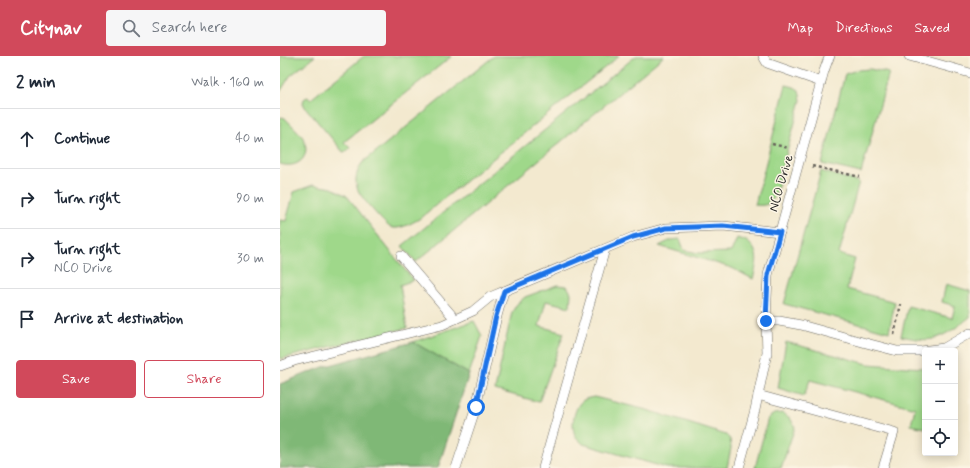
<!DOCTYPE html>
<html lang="en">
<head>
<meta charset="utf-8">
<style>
	:root { --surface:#fff; --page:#f6f6f7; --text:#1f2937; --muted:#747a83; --line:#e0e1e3; --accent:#d1495b }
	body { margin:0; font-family:Mynerve,sans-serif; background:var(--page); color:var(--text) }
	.controls { position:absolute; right:12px; bottom:12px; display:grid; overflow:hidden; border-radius:4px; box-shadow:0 2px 10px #0003 }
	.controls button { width:36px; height:36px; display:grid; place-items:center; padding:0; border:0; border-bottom:1px solid var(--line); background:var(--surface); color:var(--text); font:20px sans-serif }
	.stop { position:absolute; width:12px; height:12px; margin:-9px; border:3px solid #1a73e8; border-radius:50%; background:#fff }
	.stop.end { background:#1a73e8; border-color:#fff; box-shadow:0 1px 4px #0008 }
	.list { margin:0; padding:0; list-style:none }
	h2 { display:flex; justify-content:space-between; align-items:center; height:52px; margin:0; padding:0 16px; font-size:17px }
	h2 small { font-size:13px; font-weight:400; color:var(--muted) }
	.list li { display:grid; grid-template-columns:26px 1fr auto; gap:12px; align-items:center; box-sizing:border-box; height:60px; padding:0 16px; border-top:1px solid var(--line) }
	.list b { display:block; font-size:15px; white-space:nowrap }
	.list p { margin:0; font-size:13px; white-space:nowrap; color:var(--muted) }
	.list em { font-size:13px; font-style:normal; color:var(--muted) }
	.actions { display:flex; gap:8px; padding:12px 16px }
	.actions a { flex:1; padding:9px 0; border:1px solid var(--accent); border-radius:4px; text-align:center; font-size:14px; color:var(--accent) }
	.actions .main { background:var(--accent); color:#fff }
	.icon { flex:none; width:22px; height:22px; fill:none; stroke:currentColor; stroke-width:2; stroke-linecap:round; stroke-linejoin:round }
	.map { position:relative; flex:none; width:690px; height:412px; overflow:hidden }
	header { display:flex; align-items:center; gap:24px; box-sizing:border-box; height:56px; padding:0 20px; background:var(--accent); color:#fff }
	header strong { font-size:19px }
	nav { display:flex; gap:22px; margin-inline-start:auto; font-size:14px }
	.search { width:280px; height:36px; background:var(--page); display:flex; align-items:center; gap:10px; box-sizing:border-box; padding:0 14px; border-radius:4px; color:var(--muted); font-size:15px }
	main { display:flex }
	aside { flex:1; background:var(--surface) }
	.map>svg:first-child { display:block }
</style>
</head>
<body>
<header>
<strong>Citynav</strong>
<div class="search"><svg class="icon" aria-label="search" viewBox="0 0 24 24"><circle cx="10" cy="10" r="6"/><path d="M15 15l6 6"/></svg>Search here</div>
<nav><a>Map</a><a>Directions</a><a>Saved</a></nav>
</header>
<main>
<aside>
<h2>2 min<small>Walk · 160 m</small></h2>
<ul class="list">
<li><svg class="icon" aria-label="ahead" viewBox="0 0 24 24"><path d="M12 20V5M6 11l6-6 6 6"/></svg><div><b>Continue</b></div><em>40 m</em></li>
<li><svg class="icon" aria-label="right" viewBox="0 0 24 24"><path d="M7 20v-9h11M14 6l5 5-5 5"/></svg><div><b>Turn right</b></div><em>90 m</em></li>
<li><svg class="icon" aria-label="right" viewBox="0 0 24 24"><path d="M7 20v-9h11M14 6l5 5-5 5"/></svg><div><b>Turn right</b><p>NCO Drive</p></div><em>30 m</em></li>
<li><svg class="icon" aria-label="arrive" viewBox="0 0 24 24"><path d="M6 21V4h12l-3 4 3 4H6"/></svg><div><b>Arrive at destination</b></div></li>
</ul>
<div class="actions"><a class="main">Save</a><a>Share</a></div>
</aside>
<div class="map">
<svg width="690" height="412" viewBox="0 0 690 412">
	<rect width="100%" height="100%" fill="#fcf5e5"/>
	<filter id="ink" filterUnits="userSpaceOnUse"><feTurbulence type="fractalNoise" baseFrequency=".025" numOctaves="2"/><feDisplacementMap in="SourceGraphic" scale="8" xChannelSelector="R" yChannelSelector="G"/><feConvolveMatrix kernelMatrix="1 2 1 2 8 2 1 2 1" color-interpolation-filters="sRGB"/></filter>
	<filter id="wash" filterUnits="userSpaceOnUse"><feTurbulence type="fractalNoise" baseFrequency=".012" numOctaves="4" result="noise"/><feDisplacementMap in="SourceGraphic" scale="16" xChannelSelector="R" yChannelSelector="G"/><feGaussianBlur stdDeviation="0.9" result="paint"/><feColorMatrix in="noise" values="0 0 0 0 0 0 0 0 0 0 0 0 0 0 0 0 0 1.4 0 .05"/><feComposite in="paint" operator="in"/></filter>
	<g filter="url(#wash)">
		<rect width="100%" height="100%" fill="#f3e9cf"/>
		<g fill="#9fd88a" stroke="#5e7a53">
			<polygon points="0,0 35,0 10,20 0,36"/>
			<polygon points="84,0 172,0 64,86 70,92 67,95 63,96 59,91 25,51 23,47 24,43 27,41 31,43"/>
			<path d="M214,0H339L139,163C132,167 118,175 110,171C105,169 82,142 79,136C77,133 76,128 76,124C76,118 79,112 82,107Z"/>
			<polygon points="356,0 384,0 136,206 122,190"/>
			<polygon points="590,13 609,17 581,117 542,108 565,18 577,14"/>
			<path d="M506,29L514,31L519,34L521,44L495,140C489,149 486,150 475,149Z"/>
			<path d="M1,61L5,62C10,68 22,78 24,84C31,102 17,113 0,108V62Z"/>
			<polygon points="541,115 579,126 559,198 575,203 567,233 615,246 609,276 504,248"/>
			<polygon points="33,129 52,132 67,140 125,214 134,224 120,229 127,272 0,303 0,164 6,165 14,136"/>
			<path d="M457,182C460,183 466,184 469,187C481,198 476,210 473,223L452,212L379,190L391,184L400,183L404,194L418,197L451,196Z"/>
			<path d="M666,228L690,235V261C680,269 668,278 656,282C646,286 631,282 621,280L628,250L672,262L675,250L662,246Z"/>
			<polygon points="277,229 287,230 291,237 290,251 266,245 259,270 284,277 259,346 215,334 232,256 237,248 245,241"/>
			<polygon points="194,265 202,280 189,318 133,286"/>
			<polygon points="506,286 588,308 628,311 645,312 645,372 631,369 635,352 530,324 524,340 498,332"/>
			<path d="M314,341L367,354L446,379L450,383L451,392L447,412H387L303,388C301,386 298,383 296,381C290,371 294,352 302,345C306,342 310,342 314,341Z"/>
			<polygon points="502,357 510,362 515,371 501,412 475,412 488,362 494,358"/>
		</g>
		<polygon fill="#7fb876" stroke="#4e6a49" points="133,286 189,318 158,412 0,412 0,328 43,311"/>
	</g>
	<g filter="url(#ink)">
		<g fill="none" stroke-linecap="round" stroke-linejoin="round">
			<g stroke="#67645b" stroke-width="10">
				<g id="lane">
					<polyline points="483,0 487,7 541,26"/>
					<polyline points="629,0 690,17"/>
					<polyline points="121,200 175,263"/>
					<polyline points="486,265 499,265 521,269 586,287 617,295 641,295 664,292 690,277"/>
					<polyline points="0,310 14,305 162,269 193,255 210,241 353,181 386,172 443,170 500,176"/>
					<polyline points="478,339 614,376 603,412"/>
					<polyline points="176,412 196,351 217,260 224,235"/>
					<polyline points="263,412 325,193"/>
					<polyline points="459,412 475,354 487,297 486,265 488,219 544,15 548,4 550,0"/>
				</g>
			</g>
			<g stroke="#67645b" stroke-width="2.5" stroke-dasharray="3 3" stroke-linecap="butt">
				<polyline points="492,88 509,92"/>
				<polyline points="532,110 580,121"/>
				<polyline points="614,279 621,248"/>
			</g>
			<use href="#lane" stroke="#fff" stroke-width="9"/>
		</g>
	</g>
	<g fill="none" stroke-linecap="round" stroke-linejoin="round" filter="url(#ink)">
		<polyline stroke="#1a73e8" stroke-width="5" points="196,351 216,260 224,235 353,181 386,172 443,170 500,176 488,219 486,265"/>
	</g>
	<g text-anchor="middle" stroke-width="3" stroke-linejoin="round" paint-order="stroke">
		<g font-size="13" fill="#1c1c1c" stroke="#fcf5e5">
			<text transform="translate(500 127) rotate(-74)" y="5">NCO Drive</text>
		</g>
	</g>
</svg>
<div class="controls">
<button>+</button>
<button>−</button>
<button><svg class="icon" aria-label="locate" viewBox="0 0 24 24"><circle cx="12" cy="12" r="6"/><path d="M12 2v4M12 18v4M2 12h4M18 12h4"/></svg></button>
</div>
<div class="stop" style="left:196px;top:351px"></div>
<div class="stop end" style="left:486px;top:265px"></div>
</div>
</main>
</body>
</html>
